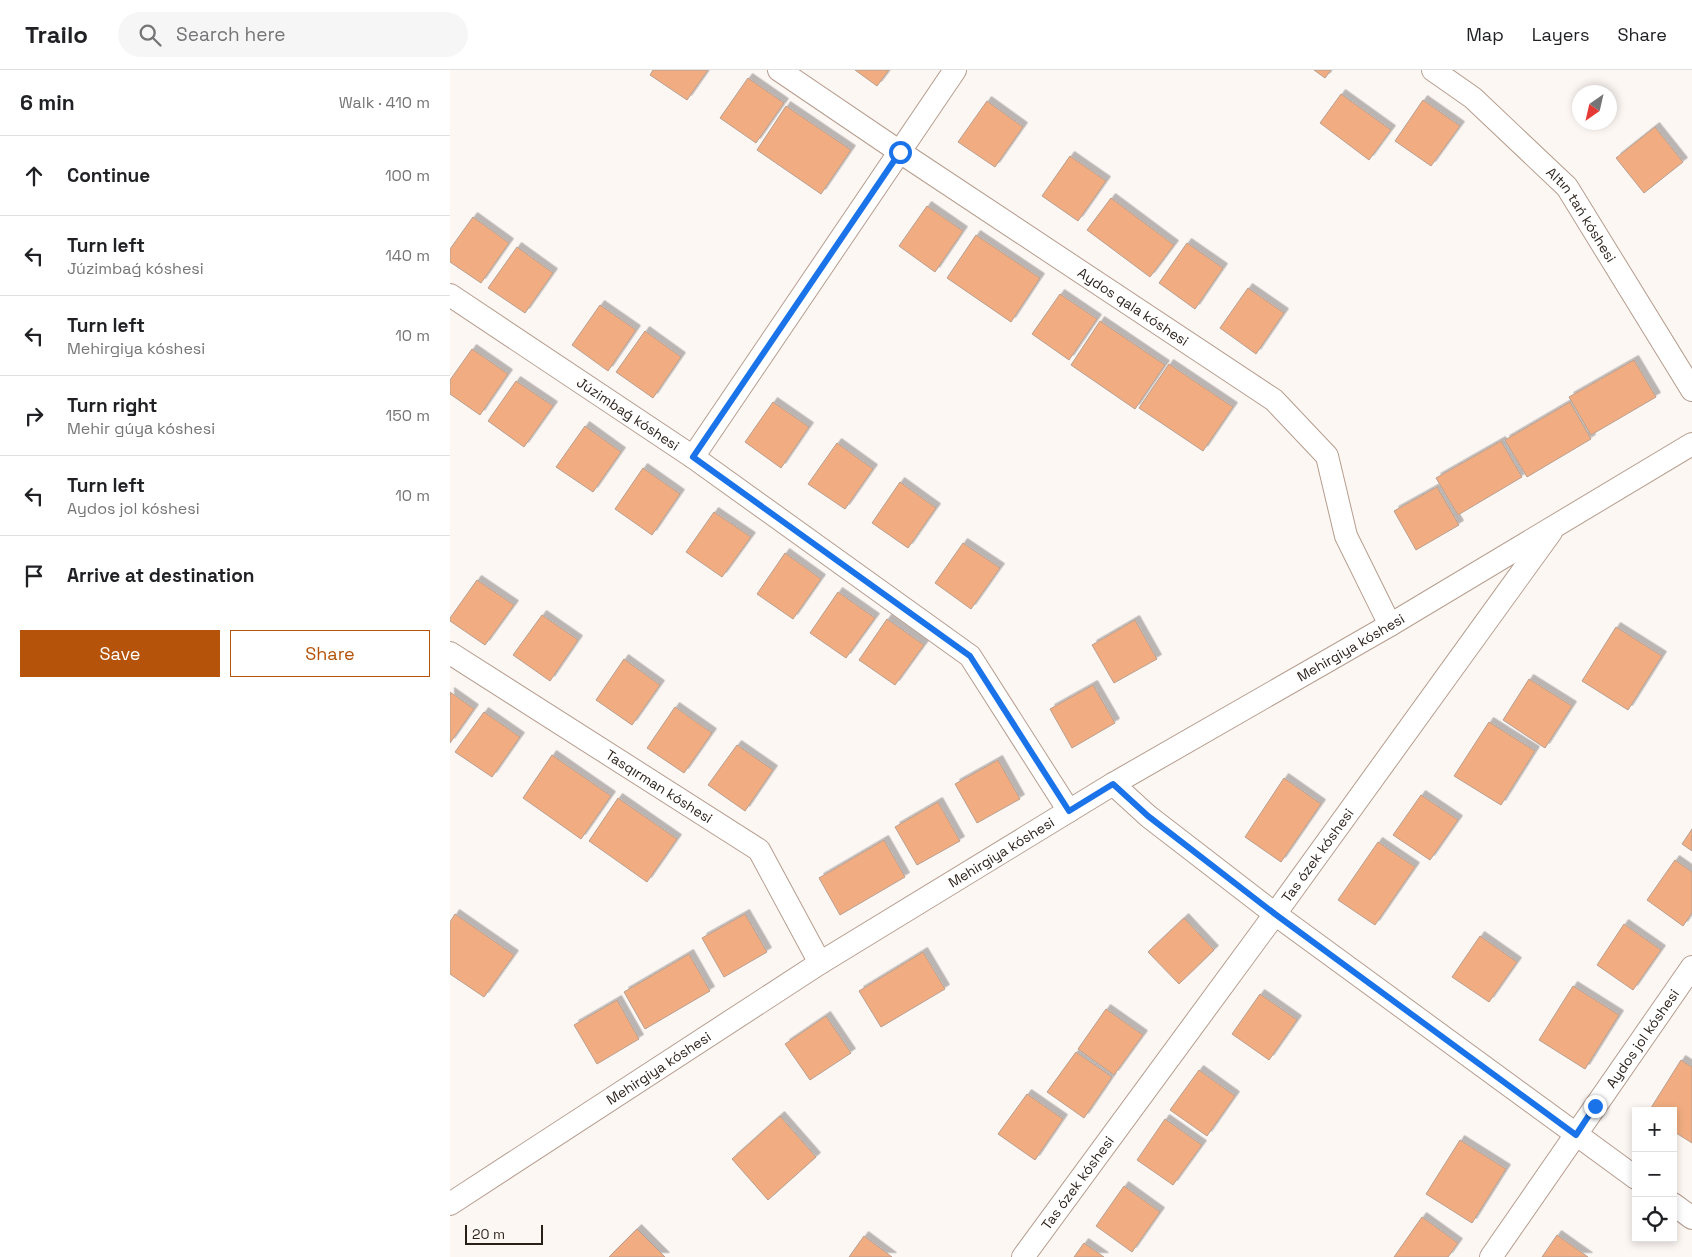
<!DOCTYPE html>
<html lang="en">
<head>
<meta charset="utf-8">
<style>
	:root { --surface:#fff; --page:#f6f6f6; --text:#202124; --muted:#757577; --line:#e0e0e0; --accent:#b45309 }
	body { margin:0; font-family:"Space Grotesk",sans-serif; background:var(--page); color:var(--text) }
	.controls { position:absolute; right:15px; bottom:15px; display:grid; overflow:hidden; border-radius:0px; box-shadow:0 2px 8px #0003 }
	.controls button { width:45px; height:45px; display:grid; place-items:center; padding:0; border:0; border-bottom:1px solid var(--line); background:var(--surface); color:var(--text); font:25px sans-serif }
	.compass { position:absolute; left:1122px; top:15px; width:45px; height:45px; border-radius:50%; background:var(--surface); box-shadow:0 2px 8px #0003; rotate:214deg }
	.scale { position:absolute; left:15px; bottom:12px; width:78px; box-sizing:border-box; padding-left:5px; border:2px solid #291f19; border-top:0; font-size:14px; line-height:18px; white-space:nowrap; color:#291f19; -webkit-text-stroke:4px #fdf7f4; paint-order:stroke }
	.stop { position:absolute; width:15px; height:15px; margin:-11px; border:4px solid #1a73e8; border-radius:50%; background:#fff }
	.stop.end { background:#1a73e8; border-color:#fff; box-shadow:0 1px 5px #0008 }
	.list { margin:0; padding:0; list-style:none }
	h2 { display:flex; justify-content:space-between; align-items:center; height:65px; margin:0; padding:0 20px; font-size:21px }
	h2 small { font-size:16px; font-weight:400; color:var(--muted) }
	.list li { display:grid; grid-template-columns:32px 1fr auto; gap:15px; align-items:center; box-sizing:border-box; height:80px; padding:0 20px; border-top:1px solid var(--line) }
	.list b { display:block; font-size:19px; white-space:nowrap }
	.list p { margin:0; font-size:16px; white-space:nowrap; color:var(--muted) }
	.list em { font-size:16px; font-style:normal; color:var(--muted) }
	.actions { display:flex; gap:10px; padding:15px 20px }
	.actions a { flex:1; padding:11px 0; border:1px solid var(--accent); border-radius:0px; text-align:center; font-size:18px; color:var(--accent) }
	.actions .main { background:var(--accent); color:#fff }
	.icon { flex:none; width:28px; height:28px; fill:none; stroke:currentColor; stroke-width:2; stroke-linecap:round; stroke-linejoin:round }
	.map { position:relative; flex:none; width:1242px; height:1187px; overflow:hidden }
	header { display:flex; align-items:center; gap:30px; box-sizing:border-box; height:70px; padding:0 25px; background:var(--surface); border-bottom:1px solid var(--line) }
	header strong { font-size:24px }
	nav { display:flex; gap:28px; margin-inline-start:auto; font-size:18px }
	.search { width:350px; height:45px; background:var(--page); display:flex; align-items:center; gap:12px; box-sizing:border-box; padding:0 18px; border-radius:28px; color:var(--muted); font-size:19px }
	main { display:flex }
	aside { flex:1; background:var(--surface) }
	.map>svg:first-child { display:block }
</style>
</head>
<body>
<header>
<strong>Trailo</strong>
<div class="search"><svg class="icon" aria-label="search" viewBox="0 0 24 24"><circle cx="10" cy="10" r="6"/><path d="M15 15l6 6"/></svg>Search here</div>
<nav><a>Map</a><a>Layers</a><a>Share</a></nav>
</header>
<main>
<aside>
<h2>6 min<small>Walk · 410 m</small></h2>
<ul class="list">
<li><svg class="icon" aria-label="ahead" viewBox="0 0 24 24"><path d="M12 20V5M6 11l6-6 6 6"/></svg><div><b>Continue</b></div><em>100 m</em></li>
<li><svg class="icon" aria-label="left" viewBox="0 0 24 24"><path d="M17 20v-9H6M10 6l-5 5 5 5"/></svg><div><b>Turn left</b><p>Júzimbaǵ kóshesi</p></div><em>140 m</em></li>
<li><svg class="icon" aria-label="left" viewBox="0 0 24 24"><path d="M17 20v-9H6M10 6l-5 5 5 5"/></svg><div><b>Turn left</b><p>Mehirgiya kóshesi</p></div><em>10 m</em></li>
<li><svg class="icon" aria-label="right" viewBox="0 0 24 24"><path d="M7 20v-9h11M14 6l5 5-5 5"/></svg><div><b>Turn right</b><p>Mehir gúyа kóshesi</p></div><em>150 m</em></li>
<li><svg class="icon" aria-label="left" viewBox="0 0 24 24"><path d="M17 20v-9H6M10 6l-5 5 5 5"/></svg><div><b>Turn left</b><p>Aydos jol kóshesi</p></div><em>10 m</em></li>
<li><svg class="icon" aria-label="arrive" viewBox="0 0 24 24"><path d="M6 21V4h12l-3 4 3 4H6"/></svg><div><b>Arrive at destination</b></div></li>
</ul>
<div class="actions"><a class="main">Save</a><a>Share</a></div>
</aside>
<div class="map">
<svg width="1242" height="1187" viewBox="0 0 1242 1187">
	<defs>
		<filter id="shadow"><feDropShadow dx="4.5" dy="-4.5" stdDeviation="0" flood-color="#0004"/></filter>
	</defs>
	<rect width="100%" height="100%" fill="#fdf7f4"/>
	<g fill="#f1ad81" stroke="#b89f90" filter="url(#shadow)">
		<polygon points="203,0 258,0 237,30 200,5"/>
		<polygon points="405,0 439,0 427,16"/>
		<polygon points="864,0 881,0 875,8"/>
		<polygon points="298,8 334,33 306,73 270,48"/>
		<polygon points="891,24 941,60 919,90 870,53"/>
		<polygon points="973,30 1010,56 981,96 945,71"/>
		<polygon points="537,31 573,57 545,97 508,72"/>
		<polygon points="336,36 401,80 371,124 307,80"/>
		<polygon points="1205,57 1233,92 1194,123 1166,88"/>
		<polygon points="620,86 656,111 628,151 592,126"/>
		<polygon points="661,128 724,175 700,207 637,160"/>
		<polygon points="477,136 513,161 485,202 449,176"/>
		<polygon points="23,147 59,173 31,213 0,192 0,179"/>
		<polygon points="526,165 590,208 561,252 497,208"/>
		<polygon points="737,173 773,198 745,239 709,213"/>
		<polygon points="67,177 103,203 75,243 38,218"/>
		<polygon points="798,218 834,243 806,284 770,258"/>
		<polygon points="610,224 647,249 619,290 582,264"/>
		<polygon points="150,235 186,260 158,301 122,275"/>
		<polygon points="650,251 715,295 685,339 621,295"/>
		<polygon points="195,261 231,287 203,328 166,302"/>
		<polygon points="22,279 58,304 30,345 0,324 0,310"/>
		<polygon points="1184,290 1206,327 1141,365 1119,327"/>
		<polygon points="719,294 783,337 753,381 689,338"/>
		<polygon points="66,311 103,336 74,377 38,351"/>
		<polygon points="323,332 359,357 331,398 295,372"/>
		<polygon points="1120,332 1141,369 1077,407 1055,370"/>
		<polygon points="135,356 171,382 143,422 106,397"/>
		<polygon points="1051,371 1072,407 1008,445 986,408"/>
		<polygon points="387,373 423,399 395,439 358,414"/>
		<polygon points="193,398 230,424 202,465 165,439"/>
		<polygon points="450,412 486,438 458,478 422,453"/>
		<polygon points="987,417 1009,455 966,480 944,441"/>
		<polygon points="264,442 301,467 272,507 236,482"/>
		<polygon points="513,473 550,498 521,539 485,513"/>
		<polygon points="335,483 371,509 343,549 307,524"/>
		<polygon points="27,510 64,535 35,575 0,551 0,548"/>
		<polygon points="388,522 425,548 396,588 360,563"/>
		<polygon points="92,545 128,570 100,611 63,585"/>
		<polygon points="437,549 474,575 445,615 409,590"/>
		<polygon points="685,550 707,589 664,613 642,575"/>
		<polygon points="1166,557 1212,586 1178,640 1132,611"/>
		<polygon points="174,589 210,615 182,655 146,630"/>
		<polygon points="1079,609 1122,636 1095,678 1053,650"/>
		<polygon points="643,615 665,653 622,678 600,639"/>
		<polygon points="0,622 24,639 0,673"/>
		<polygon points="225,637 262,663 234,703 197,678"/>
		<polygon points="34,642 70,667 42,707 5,682"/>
		<polygon points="1039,652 1085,681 1051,735 1004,706"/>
		<polygon points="287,675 323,700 295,741 258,715"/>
		<polygon points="102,685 161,726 131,769 73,728"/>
		<polygon points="548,690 570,729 527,753 505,714"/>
		<polygon points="834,708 871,734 831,792 795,767"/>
		<polygon points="971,725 1008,750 980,790 943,765"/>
		<polygon points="168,728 227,769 197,812 139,771"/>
		<polygon points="488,732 510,771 467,795 445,757"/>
		<polygon points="1242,759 1242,781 1232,774"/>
		<polygon points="434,770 455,807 390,845 369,808"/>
		<polygon points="928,772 965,797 925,855 888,830"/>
		<polygon points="1225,790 1242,802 1242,843 1233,856 1197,830"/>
		<polygon points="5,844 64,885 34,927 0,904 0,852"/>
		<polygon points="295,844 317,882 274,907 252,868"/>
		<polygon points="734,848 764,880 729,914 698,882"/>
		<polygon points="1174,854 1211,880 1183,920 1147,895"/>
		<polygon points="1030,866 1067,892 1039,932 1002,907"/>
		<polygon points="473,882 495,919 431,957 409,921"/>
		<polygon points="239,884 260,921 195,959 174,922"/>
		<polygon points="1123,916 1169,945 1135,999 1089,970"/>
		<polygon points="810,924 847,950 819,990 782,964"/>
		<polygon points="167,930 189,969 147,994 124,955"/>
		<polygon points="656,939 693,965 664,1005 628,979"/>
		<polygon points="376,946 401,983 360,1010 335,974"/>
		<polygon points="626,982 662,1007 634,1048 597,1022"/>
		<polygon points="1231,990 1242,997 1242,1073 1223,1061 1223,1041 1199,1041"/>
		<polygon points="749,1000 785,1026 757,1066 720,1040"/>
		<polygon points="577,1024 613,1049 585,1090 548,1064"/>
		<polygon points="330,1046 366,1087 318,1130 282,1089"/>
		<polygon points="715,1049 752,1075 723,1115 687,1090"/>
		<polygon points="1010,1070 1056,1099 1022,1153 976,1124"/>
		<polygon points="674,1116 710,1142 682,1182 646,1156"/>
		<polygon points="972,1147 1008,1173 998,1187 944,1187"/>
		<polygon points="187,1159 215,1187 159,1187"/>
		<polygon points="1107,1165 1138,1187 1092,1187"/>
		<polygon points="414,1166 442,1187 399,1187"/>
		<polygon points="634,1173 654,1187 624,1187"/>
	</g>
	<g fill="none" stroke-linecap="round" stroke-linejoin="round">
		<g stroke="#b69d8e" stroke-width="24">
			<g id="street">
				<path id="s1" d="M329,0L450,82L824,330L877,386L896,466L940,555"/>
				<path id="s2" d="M983,0L1023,28L1117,117L1242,320"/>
				<path id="s3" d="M0,225L243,387L520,586L619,741"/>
				<polyline points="243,387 505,0"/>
				<path id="s4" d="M0,583L309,780L370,893"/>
				<polyline points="663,714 698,746 825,844 1186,1108"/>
				<path id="s5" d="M0,1134L370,893L663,714L940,555L1242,374"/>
				<polyline points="1223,1134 1242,1148"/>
				<path id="s6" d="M573,1187L825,844L1101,462"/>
				<path id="s7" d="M1041,1187L1242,897"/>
			</g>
		</g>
		<use href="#street" stroke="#fff" stroke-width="22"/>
	</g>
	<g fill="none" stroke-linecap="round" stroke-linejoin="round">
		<polyline stroke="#1a73e8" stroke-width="6" points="450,82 243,387 520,586 619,741 663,714 698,746 825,844 1126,1065 1145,1036"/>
	</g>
	<g text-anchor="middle" stroke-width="4.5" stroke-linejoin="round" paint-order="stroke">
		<g font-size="14" fill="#291f19" stroke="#fdf7f4">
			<text dy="5" stroke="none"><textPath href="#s2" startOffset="209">Altın tań kóshesi</textPath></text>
			<text dy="5" stroke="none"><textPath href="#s1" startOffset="426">Aydos qala kóshesi</textPath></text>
			<text dy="5" stroke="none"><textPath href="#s3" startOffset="214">Júzimbaǵ kóshesi</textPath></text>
			<text dy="5" stroke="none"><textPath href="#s5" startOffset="1059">Mehirgiya kóshesi</textPath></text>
			<text dy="5" stroke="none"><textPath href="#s4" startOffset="248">Tasqırman kóshesi</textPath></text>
			<text dy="5" stroke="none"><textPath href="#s5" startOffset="654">Mehirgiya kóshesi</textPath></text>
			<text dy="5" stroke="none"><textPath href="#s6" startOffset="498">Tas ózek kóshesi</textPath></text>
			<text dy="5" stroke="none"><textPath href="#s7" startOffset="266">Aydos jol kóshesi</textPath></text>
			<text dy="5" stroke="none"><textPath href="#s5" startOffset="249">Mehirgiya kóshesi</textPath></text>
			<text dy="5" stroke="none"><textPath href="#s6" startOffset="92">Tas ózek kóshesi</textPath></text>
		</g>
	</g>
</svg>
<div class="controls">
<button>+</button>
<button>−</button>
<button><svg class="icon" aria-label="locate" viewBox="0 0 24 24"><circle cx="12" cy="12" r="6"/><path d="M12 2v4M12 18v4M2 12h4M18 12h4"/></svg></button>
</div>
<svg class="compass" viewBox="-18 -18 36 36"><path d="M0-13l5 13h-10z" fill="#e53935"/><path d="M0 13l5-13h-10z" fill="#757577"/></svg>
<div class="scale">20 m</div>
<div class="stop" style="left:450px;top:82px"></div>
<div class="stop end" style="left:1145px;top:1036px"></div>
</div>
</main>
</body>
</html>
